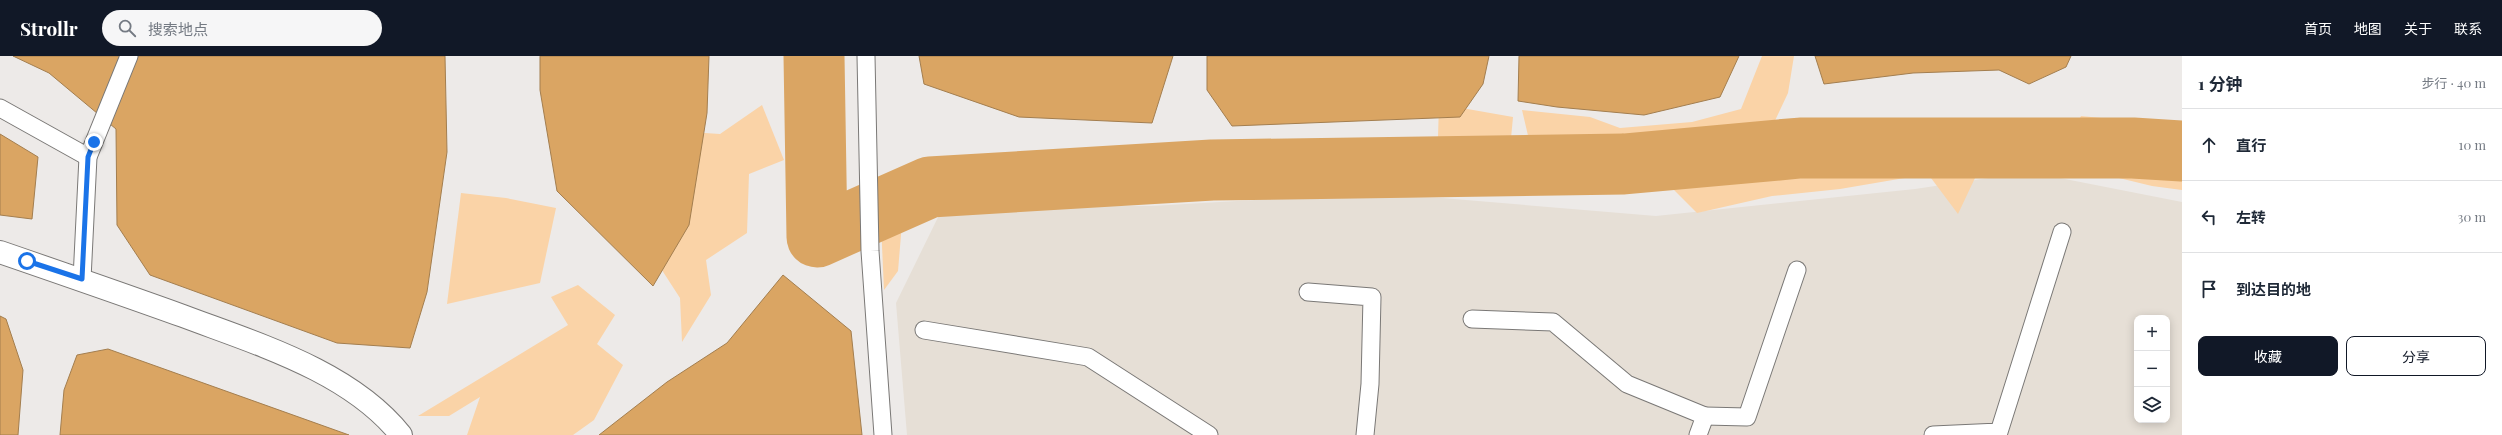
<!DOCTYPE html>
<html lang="zh">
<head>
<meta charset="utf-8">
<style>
	:root { --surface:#fff; --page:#f6f6f7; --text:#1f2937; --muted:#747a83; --line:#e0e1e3; --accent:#111827 }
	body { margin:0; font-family:"Playfair Display","Noto Sans SC",serif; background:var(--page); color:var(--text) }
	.controls { position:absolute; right:12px; bottom:12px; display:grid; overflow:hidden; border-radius:8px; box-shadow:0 2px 10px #0003 }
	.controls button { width:36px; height:36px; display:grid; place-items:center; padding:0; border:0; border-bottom:1px solid var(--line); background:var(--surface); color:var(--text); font:20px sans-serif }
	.stop { position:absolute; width:12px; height:12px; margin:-9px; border:3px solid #1a73e8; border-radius:50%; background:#fff }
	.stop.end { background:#1a73e8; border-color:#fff; box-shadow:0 1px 4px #0008 }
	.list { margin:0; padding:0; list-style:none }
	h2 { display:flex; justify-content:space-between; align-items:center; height:52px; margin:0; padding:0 16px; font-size:17px }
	h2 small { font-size:13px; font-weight:400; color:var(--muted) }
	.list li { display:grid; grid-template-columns:26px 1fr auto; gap:12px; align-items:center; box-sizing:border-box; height:72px; padding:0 16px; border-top:1px solid var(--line) }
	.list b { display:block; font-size:15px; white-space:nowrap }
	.list em { font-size:13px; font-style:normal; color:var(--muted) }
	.actions { display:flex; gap:8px; padding:12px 16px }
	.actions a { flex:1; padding:9px 0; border:1px solid var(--accent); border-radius:8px; text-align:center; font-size:14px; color:var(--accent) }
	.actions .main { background:var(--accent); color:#fff }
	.icon { flex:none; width:22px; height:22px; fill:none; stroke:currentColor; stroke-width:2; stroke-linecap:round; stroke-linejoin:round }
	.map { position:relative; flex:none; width:2182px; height:379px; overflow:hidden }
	header { display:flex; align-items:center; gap:24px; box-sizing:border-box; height:56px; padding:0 20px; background:var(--accent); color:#fff }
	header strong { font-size:19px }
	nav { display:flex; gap:22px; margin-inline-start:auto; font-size:14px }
	.search { width:280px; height:36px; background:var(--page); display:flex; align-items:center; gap:10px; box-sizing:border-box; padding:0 14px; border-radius:22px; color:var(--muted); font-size:15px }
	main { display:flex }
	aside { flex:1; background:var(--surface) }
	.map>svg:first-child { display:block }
</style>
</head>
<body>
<header>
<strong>Strollr</strong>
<div class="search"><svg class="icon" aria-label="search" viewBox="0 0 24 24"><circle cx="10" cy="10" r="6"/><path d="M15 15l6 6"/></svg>搜索地点</div>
<nav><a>首页</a><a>地图</a><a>关于</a><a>联系</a></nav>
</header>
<main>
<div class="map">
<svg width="2182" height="379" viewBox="0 0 2182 379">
	<rect width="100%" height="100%" fill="#edeae8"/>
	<path fill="#e6dfd6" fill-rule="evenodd" d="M2029,116L2182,146V379H907L896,247L944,149L1151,150L1344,139L1442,142L1656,160L1915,133ZM2137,262H2167V364H2137Z"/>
	<g fill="#fad3a7">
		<polygon points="1762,0 1794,0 1788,37 1772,71 1750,69 1739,86 1678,80 1585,125 1538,122 1522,54 1590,61 1620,72 1692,66 1741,53"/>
		<polygon points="1439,48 1513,61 1507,125 1481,131 1380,125 1366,92 1438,81"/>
		<polygon points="762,49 784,104 749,118 747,177 706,204 711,239 682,286 680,242 625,157 675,75 720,78"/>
		<polygon points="2081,60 2182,70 2182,134 2152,130 2057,107"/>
		<polygon points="1991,77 2013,113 1975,122 1958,158 1928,118 1840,133 1772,140 1697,157 1673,133 1718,116 1942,104"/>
		<polygon points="461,137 506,142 556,152 540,227 447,248"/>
		<polygon points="902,167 898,215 884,234 881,168"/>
		<polygon points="578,229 615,259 597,288 623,309 594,364 573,379 467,379 480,341 449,360 418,360 568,269 551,241"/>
	</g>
	<g fill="#daa563" stroke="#a37e4f">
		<polygon points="13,0 445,0 447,96 427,236 410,292 337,287 150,219 117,169 116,73 49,17"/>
		<polygon points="540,0 709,0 707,57 689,169 653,230 557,135 540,34"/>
		<polygon points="919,0 1173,0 1152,67 1019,61 924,28"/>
		<polygon points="1207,0 1489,0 1483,28 1460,61 1232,70 1207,34"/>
		<polygon points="1519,0 1739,0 1720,41 1644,59 1557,51 1518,45"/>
		<polygon points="1815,0 2071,0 2066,11 2029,28 1999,14 1913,17 1824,28"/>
		<polygon points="0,78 38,101 32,163 0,159"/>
		<polygon points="783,219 851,275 862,379 599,379 667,326 727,287"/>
		<polygon points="0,260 6,263 23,314 18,379 0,379"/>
		<polygon points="108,293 349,379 60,379 64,334 77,299"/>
	</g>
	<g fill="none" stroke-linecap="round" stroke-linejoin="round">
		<polyline stroke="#daa563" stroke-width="61" points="814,0 817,181 930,131 1212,114 1624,108 1800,92 2133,92 2182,95"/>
		<g stroke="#7a7876" stroke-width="19">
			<g id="lane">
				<polyline points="866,0 870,195 883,379"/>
				<polyline points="0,52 88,101"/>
				<polyline points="82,223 88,101 129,0"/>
				<polyline points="1308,236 1372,241 1370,328 1365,379"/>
				<polyline points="1472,263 1553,266 1627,328 1705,360 1698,379"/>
				<polyline points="924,274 1088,301 1209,379"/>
				<polyline points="1705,360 1747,361 1797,214"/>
				<polyline points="1933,379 1999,376 2062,176"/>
			</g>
		</g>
		<g stroke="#7a7876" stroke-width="24">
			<path id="street" d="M0,196C61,217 122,238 183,260C257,288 350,315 401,379"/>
		</g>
		<use href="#lane" stroke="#fff" stroke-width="17"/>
		<use href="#street" stroke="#fff" stroke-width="22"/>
	</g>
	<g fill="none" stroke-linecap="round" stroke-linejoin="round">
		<polyline stroke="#1a73e8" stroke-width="5" points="27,205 82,223 88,101 94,86"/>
	</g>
</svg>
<div class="controls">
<button>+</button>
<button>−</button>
<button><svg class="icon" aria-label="layers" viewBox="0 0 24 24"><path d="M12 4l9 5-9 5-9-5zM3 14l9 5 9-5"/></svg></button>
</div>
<div class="stop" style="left:27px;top:205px"></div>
<div class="stop end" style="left:94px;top:86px"></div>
</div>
<aside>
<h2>1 分钟<small>步行 · 40 m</small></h2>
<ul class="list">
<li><svg class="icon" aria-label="ahead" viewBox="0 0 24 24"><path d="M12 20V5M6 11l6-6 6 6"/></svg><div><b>直行</b></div><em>10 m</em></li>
<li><svg class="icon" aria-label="left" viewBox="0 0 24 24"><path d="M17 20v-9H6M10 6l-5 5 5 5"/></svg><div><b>左转</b></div><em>30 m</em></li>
<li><svg class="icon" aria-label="arrive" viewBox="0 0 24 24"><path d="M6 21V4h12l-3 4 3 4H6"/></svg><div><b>到达目的地</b></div></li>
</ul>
<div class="actions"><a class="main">收藏</a><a>分享</a></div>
</aside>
</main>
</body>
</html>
